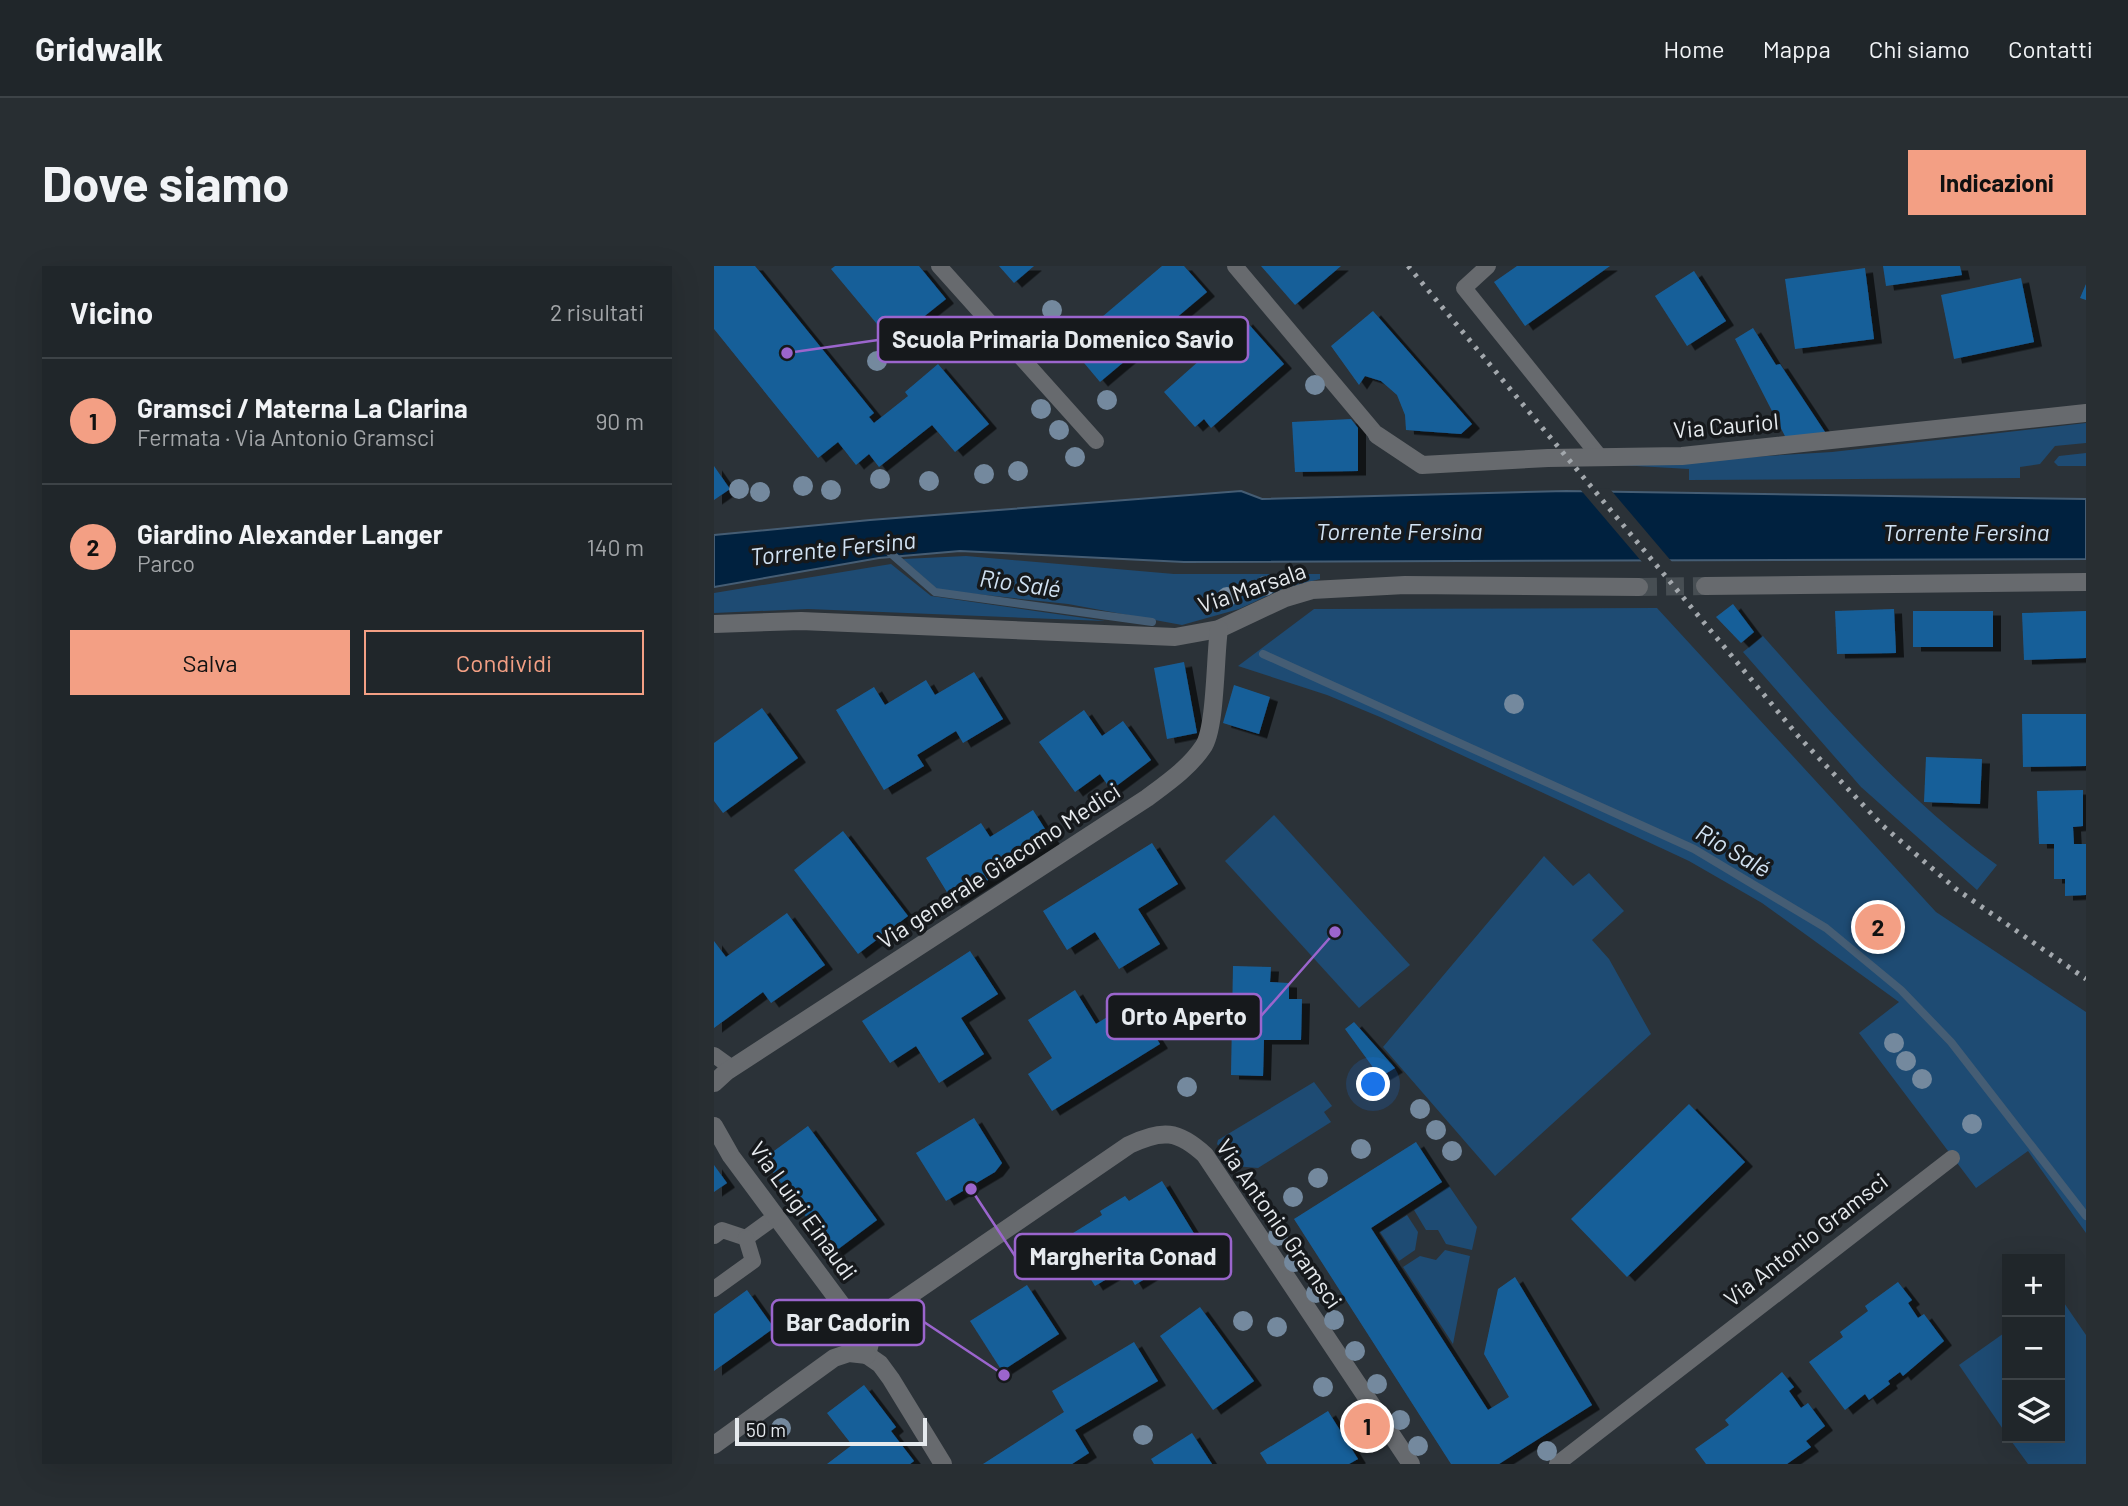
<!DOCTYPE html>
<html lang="it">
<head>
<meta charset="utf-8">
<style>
	:root { --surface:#20262a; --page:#282e32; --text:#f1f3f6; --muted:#a2a5a8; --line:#3d4347; --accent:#f39f84 }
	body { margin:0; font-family:Barlow,sans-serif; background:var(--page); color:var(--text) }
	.controls { position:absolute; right:21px; bottom:21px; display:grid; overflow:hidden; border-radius:0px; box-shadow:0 7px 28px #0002 }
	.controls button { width:63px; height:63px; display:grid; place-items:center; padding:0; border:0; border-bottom:2px solid var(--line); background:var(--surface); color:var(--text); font:35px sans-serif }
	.scale { position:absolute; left:21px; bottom:18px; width:192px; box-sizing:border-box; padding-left:7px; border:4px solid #e6eaee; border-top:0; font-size:19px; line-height:24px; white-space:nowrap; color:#e6eaee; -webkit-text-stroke:5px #16191c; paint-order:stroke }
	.you { position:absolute; left:660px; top:819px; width:24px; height:24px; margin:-18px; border:5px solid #fff; border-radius:50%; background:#1a73e8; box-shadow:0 0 0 10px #1a73e833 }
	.badge { display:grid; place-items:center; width:46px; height:46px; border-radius:50%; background:var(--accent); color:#111; font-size:23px; font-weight:700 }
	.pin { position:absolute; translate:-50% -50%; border:4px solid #fff; box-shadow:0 2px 7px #0006 }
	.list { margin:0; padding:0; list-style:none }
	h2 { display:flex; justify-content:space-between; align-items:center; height:91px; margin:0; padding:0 28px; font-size:30px }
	h2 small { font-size:23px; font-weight:400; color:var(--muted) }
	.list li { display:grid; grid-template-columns:46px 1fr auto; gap:21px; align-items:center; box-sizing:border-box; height:126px; padding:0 28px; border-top:2px solid var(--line) }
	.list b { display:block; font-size:26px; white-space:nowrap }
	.list p { margin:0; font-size:23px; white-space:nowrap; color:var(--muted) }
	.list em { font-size:23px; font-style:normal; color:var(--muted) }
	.actions { display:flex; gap:14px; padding:21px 28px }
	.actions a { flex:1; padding:16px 0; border:2px solid var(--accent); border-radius:0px; text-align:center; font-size:24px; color:var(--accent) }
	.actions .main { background:var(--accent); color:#111 }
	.icon { flex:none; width:38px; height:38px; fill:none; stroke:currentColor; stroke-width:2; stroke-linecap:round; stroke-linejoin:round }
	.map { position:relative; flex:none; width:1372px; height:1198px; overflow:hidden; border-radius:0px }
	header { display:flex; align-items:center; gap:42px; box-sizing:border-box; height:98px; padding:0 35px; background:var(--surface); border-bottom:2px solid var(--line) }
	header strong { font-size:33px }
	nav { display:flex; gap:38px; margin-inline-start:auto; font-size:24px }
	.intro { display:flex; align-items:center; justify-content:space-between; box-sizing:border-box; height:168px; padding:0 42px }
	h1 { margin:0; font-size:49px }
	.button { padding:18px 32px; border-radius:0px; background:var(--accent); color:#111; font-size:24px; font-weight:700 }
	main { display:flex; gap:42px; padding:0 42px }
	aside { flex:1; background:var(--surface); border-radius:0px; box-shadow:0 7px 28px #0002 }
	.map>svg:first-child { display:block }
</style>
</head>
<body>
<header>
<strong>Gridwalk</strong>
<nav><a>Home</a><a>Mappa</a><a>Chi siamo</a><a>Contatti</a></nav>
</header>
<div class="intro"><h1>Dove siamo</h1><a class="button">Indicazioni</a></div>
<main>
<aside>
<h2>Vicino<small>2 risultati</small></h2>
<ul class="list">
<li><span class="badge">1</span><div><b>Gramsci / Materna La Clarina</b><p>Fermata · Via Antonio Gramsci</p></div><em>90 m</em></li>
<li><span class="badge">2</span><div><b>Giardino Alexander Langer</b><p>Parco</p></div><em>140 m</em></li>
</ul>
<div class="actions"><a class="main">Salva</a><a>Condividi</a></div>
</aside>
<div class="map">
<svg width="1372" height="1198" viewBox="0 0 1372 1198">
	<defs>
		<filter id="shadow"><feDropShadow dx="8" dy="4.5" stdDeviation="0" flood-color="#0009"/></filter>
	</defs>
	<rect width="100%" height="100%" fill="#2b3238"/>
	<g fill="#1e4b73">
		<polygon points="1372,157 1372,177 1341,180 1326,198 1306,201 1306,212 975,214 975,203 905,199 1118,186"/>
		<polygon points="1372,187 1372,200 1344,200 1340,196 1345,190"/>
		<polygon points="252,290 460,308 606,308 606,313 568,323 525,343 468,359 354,338 224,324 189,293"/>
		<polygon points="177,298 217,330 391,355 94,343 0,347 0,327"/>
		<polygon points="943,342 1222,646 1372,746 1372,967 1314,885 1262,922 1145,767 1185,736 1048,637 975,595 666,451 613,429 524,400 600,343"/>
		<path d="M1049,370C1122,453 1193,534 1283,599L1263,624L1147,521L1029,386Z"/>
		<polygon points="560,549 696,699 645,742 511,595"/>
		<polygon points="830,590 859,620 875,607 910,645 878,674 895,693 937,768 781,910 669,781"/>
		<polygon points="600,816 618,840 610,846 617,856 544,902 520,900 503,878 504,874"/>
		<polygon points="735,920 763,961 758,984 732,978 724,964 712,964 700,944"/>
		<polygon points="693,949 704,966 701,984 685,995 666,966"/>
		<polygon points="731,984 756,990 739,1078 689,1001 706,990 722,994"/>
		<polygon points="1346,1031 1372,1069 1372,1198 1314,1198 1295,1172 1346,1172"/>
		<polygon points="1293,1065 1293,1169 1245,1099"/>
	</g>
	<polygon fill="#00213f" stroke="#455d74" stroke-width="2" points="527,225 548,233 852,225 1372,233 1372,293 470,296 246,285 165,292 0,321 0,269 156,254"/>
	<polygon fill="#2b3238" points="865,222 896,223 958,296 928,296"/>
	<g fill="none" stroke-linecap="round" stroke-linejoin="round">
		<g stroke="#455d74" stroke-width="8">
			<polyline points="174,285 221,326 438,356"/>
			<polyline points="549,388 980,583 1112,662 1187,724 1237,776 1372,950"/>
		</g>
	</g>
	<g fill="#195f99" filter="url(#shadow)">
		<polygon points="0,0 41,0 160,147 155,151 160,157 194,130 191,126 224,98 275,158 241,186 218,159 165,201 155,188 142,199 124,176 104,192 0,63"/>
		<polygon points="121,0 205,0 232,33 178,76 117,3"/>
		<polygon points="285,0 320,0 300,17"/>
		<polygon points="448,0 470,0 493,26 386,116 355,79"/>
		<polygon points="547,0 627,0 581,39"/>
		<polygon points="803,0 896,0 811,60 780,16"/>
		<polygon points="1169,0 1246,0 1248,9 1172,20"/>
		<polygon points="1151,2 1160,73 1081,83 1071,13"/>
		<polygon points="980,5 1012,55 973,80 941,30"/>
		<polygon points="1307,12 1320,76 1240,93 1227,29"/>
		<polygon points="1372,18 1372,34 1366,32"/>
		<polygon points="659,45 758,158 747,168 692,164 691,149 683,129 667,115 651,110 645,119 617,80"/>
		<polygon points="531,54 570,98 497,162 490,153 481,161 450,126"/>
		<polygon points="1039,62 1062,99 1066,98 1115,172 1073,174 1021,73"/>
		<polygon points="637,153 644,162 644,205 581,206 578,156"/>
		<polygon points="0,200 16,223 0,234"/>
		<polygon points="1019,338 1040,366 1027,377 1002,351"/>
		<polygon points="1180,343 1182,387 1123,388 1121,345"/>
		<rect x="1199" y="345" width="80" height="36"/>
		<polygon points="1372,345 1372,392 1310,394 1308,347"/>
		<polygon points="470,396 483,467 453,473 440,402"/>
		<polygon points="260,406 289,453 249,477 242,465 203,489 210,500 170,524 122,444 160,421 171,439 212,414 221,429"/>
		<polygon points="520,419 556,431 545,468 509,457"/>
		<polygon points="48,442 84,492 9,547 0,535 0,477"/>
		<polygon points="370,444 388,470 409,455 437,494 397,524 386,508 361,526 325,476"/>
		<polygon points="1308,448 1372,448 1372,500 1309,501"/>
		<polygon points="1212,491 1268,493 1266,538 1210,536"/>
		<polygon points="1369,524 1369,560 1359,561 1360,578 1372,578 1372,629 1351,630 1351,613 1340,613 1340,578 1325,578 1323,525"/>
		<polygon points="319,544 338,574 239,636 212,592 267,557 276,571"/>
		<polygon points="129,565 194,650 144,688 80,604"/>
		<polygon points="438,577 464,618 424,643 446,678 405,703 381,666 353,684 329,645"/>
		<polygon points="73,647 111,699 57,737 49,726 0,762 0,675 12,691"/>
		<polygon points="256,685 284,728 247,752 270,788 225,817 202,780 176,797 148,755"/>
		<polygon points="519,700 557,701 556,716 575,717 575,733 588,733 587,774 550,774 549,810 517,809"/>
		<polygon points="361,724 382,758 419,735 446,778 338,845 314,808 338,792 314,754"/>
		<polygon points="640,756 681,802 666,811 631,763"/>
		<polygon points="975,838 1031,896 913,1011 857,953"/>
		<polygon points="260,852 288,897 281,906 232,935 202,887"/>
		<polygon points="94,860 163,954 119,987 49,893"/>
		<polygon points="702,876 728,916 657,962 774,1144 795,1131 770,1088 784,1023 801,1011 878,1139 785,1198 737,1198 580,953"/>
		<polygon points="0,899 13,917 0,926"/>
		<polygon points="448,915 484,974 447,997 450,1001 421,1019 411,1002 381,1020 351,972 388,949 386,945 411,930 415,935"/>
		<polygon points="1184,1016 1198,1034 1194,1037 1204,1052 1210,1048 1230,1075 1189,1110 1186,1106 1174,1115 1176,1118 1155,1134 1151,1128 1131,1144 1095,1096 1129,1071 1126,1066 1154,1045 1151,1040"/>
		<polygon points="313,1019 345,1068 288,1105 256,1055"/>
		<polygon points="33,1024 60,1062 0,1105 0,1048"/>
		<polygon points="486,1041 540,1115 499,1144 446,1070"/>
		<polygon points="420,1076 444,1115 361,1164 375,1187 358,1198 269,1198 350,1146 338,1125"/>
		<polygon points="1068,1106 1080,1121 1075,1125 1087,1142 1094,1137 1111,1160 1092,1175 1097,1181 1073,1198 992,1198 981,1183 1015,1159 1011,1154"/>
		<polygon points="150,1119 182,1161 177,1165 200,1195 196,1198 113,1198 138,1179 113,1147"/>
		<polygon points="614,1145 644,1193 635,1198 553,1198 546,1187"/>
		<polygon points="478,1167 498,1198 440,1198 437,1193"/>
	</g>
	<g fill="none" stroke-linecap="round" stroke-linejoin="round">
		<polyline stroke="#474e53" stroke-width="18" stroke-dasharray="18 9" stroke-linecap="butt" points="925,321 991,320"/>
		<g stroke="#676a6e" stroke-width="16">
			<polyline points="225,0 382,175"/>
			<polyline points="521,0 663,169"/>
			<polyline points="774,0 750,22 886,191"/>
			<polyline points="0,789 18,802"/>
			<polyline points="0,970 8,964 32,972"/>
			<polyline points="32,972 61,951"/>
			<polyline points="0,1023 39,995 32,972"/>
			<polyline points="843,1198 1238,892"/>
		</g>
		<g stroke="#676a6e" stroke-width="18">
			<polyline points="663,169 708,199 834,192 968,190 1372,147"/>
			<polyline points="991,320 1372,316"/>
			<polyline points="0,358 87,355 461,371 505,363 571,332 598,324 691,319 925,321"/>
			<path d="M0,817L12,806L433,532C453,517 475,502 489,481C502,463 501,389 505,363"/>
			<polyline points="0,860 17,890 139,1054 153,1089 166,1098 177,1113 229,1198"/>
			<path d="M153,1089L158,1069L173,1045L415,879C448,863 464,864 491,889L697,1198"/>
			<polyline points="0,1179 120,1092 135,1087 153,1089"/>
		</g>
		<polyline stroke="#a3a8ad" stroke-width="5" stroke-dasharray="3.5 7" stroke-linecap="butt" points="694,0 1085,471 1168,559 1242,623 1372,713"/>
	</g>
	<g fill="#74899e">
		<circle cx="338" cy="44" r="10"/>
		<circle cx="485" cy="60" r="10"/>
		<circle cx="163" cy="95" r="10"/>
		<circle cx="601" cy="119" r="10"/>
		<circle cx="393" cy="134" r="10"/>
		<circle cx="327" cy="143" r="10"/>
		<circle cx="345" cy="164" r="10"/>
		<circle cx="361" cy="191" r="10"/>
		<circle cx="304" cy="205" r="10"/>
		<circle cx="270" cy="208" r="10"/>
		<circle cx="166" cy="213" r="10"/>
		<circle cx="215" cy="215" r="10"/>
		<circle cx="89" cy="220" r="10"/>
		<circle cx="25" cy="223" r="10"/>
		<circle cx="117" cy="224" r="10"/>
		<circle cx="46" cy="226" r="10"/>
		<circle cx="551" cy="320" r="10"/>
		<circle cx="513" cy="331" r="10"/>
		<circle cx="800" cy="438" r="10"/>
		<circle cx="1180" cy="777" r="10"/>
		<circle cx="1192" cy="795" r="10"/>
		<circle cx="1208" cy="813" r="10"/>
		<circle cx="473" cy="821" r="10"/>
		<circle cx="706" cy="843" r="10"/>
		<circle cx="1258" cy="858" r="10"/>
		<circle cx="722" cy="864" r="10"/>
		<circle cx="647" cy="883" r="10"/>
		<circle cx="738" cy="885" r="10"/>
		<circle cx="604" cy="912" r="10"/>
		<circle cx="579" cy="931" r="10"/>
		<circle cx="564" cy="970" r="10"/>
		<circle cx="580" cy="996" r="10"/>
		<circle cx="602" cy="1027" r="10"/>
		<circle cx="620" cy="1054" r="10"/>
		<circle cx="529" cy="1055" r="10"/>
		<circle cx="563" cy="1061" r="10"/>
		<circle cx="641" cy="1085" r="10"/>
		<circle cx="663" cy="1118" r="10"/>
		<circle cx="609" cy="1121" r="10"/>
		<circle cx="686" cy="1154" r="10"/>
		<circle cx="67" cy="1162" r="10"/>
		<circle cx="429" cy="1169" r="10"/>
		<circle cx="704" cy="1180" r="10"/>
		<circle cx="833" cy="1185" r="10"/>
	</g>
	<g text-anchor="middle" stroke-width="7" stroke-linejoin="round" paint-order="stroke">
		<g font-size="23" fill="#e6eaee" stroke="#16191c">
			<text transform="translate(1012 160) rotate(-5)" y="8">Via Cauriol</text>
			<text transform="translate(538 322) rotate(-19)" y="8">Via Marsala</text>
			<text transform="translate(285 600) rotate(-33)" y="8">Via generale Giacomo Medici</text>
			<text transform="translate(89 945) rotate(54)" y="8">Via Luigi Einaudi</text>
			<text transform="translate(565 958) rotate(55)" y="8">Via Antonio Gramsci</text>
			<text transform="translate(1092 974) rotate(-38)" y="8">Via Antonio Gramsci</text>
		</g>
		<g font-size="24" font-style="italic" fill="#d1e2f3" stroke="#16191c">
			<text x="685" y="274">Torrente Fersina</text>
			<text x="1252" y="275">Torrente Fersina</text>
			<text transform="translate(119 283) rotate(-6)" y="8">Torrente Fersina</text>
			<text transform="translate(306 318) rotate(8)" y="8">Rio Salé</text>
			<text transform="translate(1019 585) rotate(30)" y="8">Rio Salé</text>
		</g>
	</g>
	<path fill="none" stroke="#9b65cd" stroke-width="2.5" d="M73 87L164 74M621 666L547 750M257 923L301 990M290 1109L210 1056"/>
	<g fill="#9b65cd" stroke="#16191c" stroke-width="2.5">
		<circle cx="73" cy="87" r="7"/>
		<circle cx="621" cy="666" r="7"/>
		<circle cx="257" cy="923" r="7"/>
		<circle cx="290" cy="1109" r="7"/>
	</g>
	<g fill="#16191c" stroke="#9b65cd" stroke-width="2.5">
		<rect x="164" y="51" width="370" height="45" rx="7"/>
		<rect x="393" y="728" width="154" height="45" rx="7"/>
		<rect x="301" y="968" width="216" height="45" rx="7"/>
		<rect x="58" y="1034" width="152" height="45" rx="7"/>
	</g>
	<g font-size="24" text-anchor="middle" font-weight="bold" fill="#e6eaee">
		<text x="349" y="82">Scuola Primaria Domenico Savio</text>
		<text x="470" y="759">Orto Aperto</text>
		<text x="409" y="999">Margherita Conad</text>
		<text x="134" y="1065">Bar Cadorin</text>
	</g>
</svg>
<div class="controls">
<button>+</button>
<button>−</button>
<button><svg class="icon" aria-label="layers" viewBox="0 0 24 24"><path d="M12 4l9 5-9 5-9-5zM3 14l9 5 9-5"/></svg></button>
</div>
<div class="scale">50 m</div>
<div class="you"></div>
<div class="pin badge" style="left:653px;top:1160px">1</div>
<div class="pin badge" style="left:1164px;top:661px">2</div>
</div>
</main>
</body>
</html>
